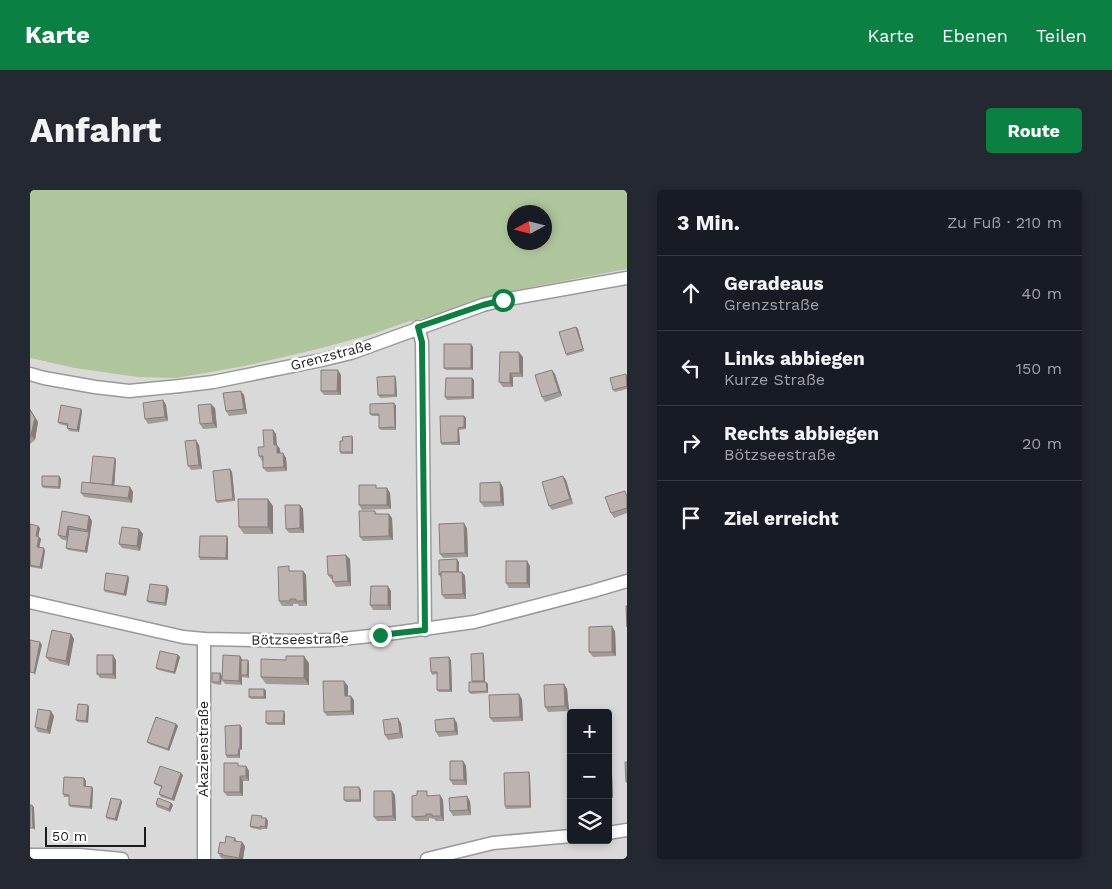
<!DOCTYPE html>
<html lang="de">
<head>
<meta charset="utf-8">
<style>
	:root { --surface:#171b24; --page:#242831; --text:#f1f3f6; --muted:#9ea1a6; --line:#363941; --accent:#0b8043 }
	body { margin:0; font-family:"Work Sans",sans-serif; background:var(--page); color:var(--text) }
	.controls { position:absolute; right:15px; bottom:15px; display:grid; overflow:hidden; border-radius:5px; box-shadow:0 2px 8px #0003 }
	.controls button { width:45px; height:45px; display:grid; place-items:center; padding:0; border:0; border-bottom:1px solid var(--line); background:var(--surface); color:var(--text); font:25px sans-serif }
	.compass { position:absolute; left:477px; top:15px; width:45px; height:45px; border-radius:50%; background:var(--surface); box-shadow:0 2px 8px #0003; rotate:263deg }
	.scale { position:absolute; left:15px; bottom:12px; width:101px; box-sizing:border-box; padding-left:5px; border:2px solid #1c1c1c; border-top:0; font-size:14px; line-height:18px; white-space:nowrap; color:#1c1c1c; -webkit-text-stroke:4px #fff; paint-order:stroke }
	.stop { position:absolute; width:15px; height:15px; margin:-11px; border:4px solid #0b8043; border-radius:50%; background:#fff }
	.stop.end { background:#0b8043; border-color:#fff; box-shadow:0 1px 5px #0008 }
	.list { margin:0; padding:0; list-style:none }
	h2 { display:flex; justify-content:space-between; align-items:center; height:65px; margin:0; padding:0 20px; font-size:21px }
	h2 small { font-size:16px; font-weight:400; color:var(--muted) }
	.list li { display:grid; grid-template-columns:32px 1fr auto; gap:15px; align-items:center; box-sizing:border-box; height:75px; padding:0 20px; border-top:1px solid var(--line) }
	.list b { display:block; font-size:19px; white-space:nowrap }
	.list p { margin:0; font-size:16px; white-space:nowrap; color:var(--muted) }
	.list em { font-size:16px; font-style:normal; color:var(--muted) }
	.icon { flex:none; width:28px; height:28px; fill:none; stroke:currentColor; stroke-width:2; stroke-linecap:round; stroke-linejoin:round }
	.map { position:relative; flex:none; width:597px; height:669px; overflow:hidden; border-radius:5px }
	header { display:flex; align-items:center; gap:30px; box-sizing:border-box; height:70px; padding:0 25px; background:var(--accent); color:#fff }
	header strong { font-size:24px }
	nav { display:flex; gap:28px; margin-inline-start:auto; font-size:18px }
	.intro { display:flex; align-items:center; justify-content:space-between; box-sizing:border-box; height:120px; padding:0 30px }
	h1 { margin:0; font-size:35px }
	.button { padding:12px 22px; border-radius:5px; background:var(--accent); color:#fff; font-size:18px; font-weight:700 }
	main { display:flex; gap:30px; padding:0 30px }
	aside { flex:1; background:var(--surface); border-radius:5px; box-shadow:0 2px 8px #0003 }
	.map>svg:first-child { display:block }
</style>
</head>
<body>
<header>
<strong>Karte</strong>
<nav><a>Karte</a><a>Ebenen</a><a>Teilen</a></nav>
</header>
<div class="intro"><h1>Anfahrt</h1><a class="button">Route</a></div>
<main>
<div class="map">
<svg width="597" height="669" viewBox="0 0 597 669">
	<rect width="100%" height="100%" fill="#ece7e3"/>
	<path fill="#dad9d9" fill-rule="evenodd" d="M597,79V669H0V168L44,178L107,187L215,176L288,159L340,145L377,132L439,118L472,103ZM541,523H578V650H541Z"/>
	<path fill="#afc69c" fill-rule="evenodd" d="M0,0H597V79L472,103L439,118L377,132L340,145L288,159L215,176L146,188L107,187L44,178L0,168ZM484,22H514V52H484Z"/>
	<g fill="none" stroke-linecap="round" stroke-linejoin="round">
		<g stroke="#999" stroke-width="15">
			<g id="minor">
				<polyline points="388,137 392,152 395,440"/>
				<polyline points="0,184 14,188 65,197 99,201 150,196 183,192 292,170 321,163 453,115 473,110 597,88"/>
				<polyline points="0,412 153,447 174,449 268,451 302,450 350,445 444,432 563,401 597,391"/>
				<polyline points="174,449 174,669"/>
				<polyline points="578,643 597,640"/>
				<polyline points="0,665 49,665 92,669"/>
				<polyline points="397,669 463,653 541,646"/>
			</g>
		</g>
		<use href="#minor" stroke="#fff" stroke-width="12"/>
	</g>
	<g fill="#a29a97">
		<polygon points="546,137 548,139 554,161 537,166 536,164"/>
		<polygon points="443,157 443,180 416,180 414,178"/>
		<polygon points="493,167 493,187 483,187 483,197 473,197 469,192"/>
		<polygon points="525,184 532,206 515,212 512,207"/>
		<polygon points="311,185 311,205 294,205 291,201"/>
		<polygon points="597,185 597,199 585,202 583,200"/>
		<polygon points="366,189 367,207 350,208 348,205"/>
		<polygon points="444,190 444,209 417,210 415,207"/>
		<polygon points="214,205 217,224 199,226 196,221"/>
		<polygon points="133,210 136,215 138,231 118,234 115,229"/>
		<polygon points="364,213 366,216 366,240 351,240 349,238 349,226 342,226 340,224"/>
		<polygon points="185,218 187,238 173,239 170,234"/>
		<polygon points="0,219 8,232 5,250 0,254"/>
		<polygon points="51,219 52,221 49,242 39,241 37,238 37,236 29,234 28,232"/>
		<polygon points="434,226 436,228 436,239 429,240 430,255 412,255 411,253"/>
		<polygon points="243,240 246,244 247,255 250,259 250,263 253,263 256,268 257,281 237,282 233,278 233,271 232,271 229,266"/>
		<polygon points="322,246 323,249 323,264 311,264 310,262 313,251"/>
		<polygon points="169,255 172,279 161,280 158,276"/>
		<polygon points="86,270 84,296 100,297 103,302 102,313 54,307 51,303 60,293"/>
		<polygon points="200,279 202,282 205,311 187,313 186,311"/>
		<polygon points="29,286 31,289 30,299 13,298 12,296"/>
		<polygon points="536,290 543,314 522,320 519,316"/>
		<polygon points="473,297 474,316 454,317 450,312"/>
		<polygon points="348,298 360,303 361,319 332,320 329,315"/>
		<polygon points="597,304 597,323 584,328 581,323"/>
		<polygon points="270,315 273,319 274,343 259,343 256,339"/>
		<polygon points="243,316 243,344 214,344 209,337"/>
		<polygon points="32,321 59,326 62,331 57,363 38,360 36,358 37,351 31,349 28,345"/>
		<polygon points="345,321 347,324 362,328 363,350 333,351 330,347"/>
		<polygon points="0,334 10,338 8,346 11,349 9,357 15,361 12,379 0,377"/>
		<polygon points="437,338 438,367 413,368 410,364"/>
		<polygon points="109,339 113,344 110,361 92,358 89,354"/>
		<polygon points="197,346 198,349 198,370 170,370 169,367"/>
		<polygon points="320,369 321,396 306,397 303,392 302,389 301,389 298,385"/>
		<polygon points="497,371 500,376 500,398 479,398 476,393"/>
		<polygon points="429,372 429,382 432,382 435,386 436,409 415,409 412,405 411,387 409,385"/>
		<polygon points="262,381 273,381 276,385 277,416 269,416 268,414 263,414 263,416 252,416 249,411"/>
		<polygon points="98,386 99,389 96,406 75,402 74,400"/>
		<polygon points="139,399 136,416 119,413 117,411"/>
		<polygon points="361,401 361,420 343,420 340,415"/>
		<polygon points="585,441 586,466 563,467 559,462"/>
		<polygon points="41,444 44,449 39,476 19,471 16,467"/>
		<polygon points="453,463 454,466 455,492 458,494 458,503 441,504 439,502 443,492 442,491"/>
		<polygon points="148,465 150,467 145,484 128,480 126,478"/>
		<polygon points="210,466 212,470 219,472 219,488 212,487 212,495 195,494 192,490"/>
		<polygon points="86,470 86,489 70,488 67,484"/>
		<polygon points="421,470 422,502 409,502 407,500 407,484 402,485 401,482"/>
		<polygon points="279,473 279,495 236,494 231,487"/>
		<polygon points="190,483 191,495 184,494 182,492"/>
		<polygon points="534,494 537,499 539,521 518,522 515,517"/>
		<polygon points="318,496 318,506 324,510 324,525 297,526 294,522"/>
		<polygon points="234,499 236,501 236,509 221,509 219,507"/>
		<polygon points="492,509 493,531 463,532 460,528"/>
		<polygon points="59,517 58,533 48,532 46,530"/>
		<polygon points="255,524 255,535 238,535 236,533"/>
		<polygon points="24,526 20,544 8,542 5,537"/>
		<polygon points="371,533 373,548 358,550 355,545"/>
		<polygon points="427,533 428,545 409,547 406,542"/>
		<polygon points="146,534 148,536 139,561 119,554 117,552"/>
		<polygon points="210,535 212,538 212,560 210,560 210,568 197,568 196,565"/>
		<polygon points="433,571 436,576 437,595 423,595 420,590"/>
		<polygon points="210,576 216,576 219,581 219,591 213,591 213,606 197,606 194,602"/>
		<polygon points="578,579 582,584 583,608 578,608"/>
		<polygon points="153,585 144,611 131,607 129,604 131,597 126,595 124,593"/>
		<polygon points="500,585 501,618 476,619 475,616"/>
		<polygon points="54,588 56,591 56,596 62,597 63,599 62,619 40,617 39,615 39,607 34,607 33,604"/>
		<polygon points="331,600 331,612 316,612 314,610"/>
		<polygon points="365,605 366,631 347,631 344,627"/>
		<polygon points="410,605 413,610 414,631 406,631 404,629 399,628 399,631 386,631 382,627 400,606"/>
		<polygon points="91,610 92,612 87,631 77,629 76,627"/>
		<polygon points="440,611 441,625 423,626 420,621"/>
		<polygon points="141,613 143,615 140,622 127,617 126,614"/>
		<polygon points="233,628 236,628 238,631 237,639 232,639 231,640 221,638 220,636"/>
		<polygon points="205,648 207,651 215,656 213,669 195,669 191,668 188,663 195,653"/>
	</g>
	<g fill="#847d7b">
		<polygon points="546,137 548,139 554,161 553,159"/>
		<polygon points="441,154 443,157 443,180 441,178"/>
		<polygon points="489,162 493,167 493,187 490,183"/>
		<polygon points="308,180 311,185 311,205 307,201"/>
		<polygon points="522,180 525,184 532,206 529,202"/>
		<polygon points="480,183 483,187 483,197 480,193"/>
		<polygon points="365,186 366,189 367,207 365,205"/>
		<polygon points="442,188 444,190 444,209 442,207"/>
		<polygon points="211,201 214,205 217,224 214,219"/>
		<polygon points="133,210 136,215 138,231 135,227"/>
		<polygon points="364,213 366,216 366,240 365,237"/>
		<polygon points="181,214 185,218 187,238 183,233"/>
		<polygon points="0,219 8,232 5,250 1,245"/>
		<polygon points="51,219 52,221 49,242 47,240"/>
		<polygon points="434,226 436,228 436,239 434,237"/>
		<polygon points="428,238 429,240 430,255 428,252"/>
		<polygon points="243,240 246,244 247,260 244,255"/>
		<polygon points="322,246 323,249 323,264 322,262"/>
		<polygon points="166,250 169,255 172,279 169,275"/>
		<polygon points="247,255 250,259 251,268 247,263"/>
		<polygon points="253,263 256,268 257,281 254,277"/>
		<polygon points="85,268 86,270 84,300 82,297"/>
		<polygon points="200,279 202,282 205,311 203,309"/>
		<polygon points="29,286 31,289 30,299 29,297"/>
		<polygon points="533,286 536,290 543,314 540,309"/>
		<polygon points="470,292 473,297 474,316 471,312"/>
		<polygon points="100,297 103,302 102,313 98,308"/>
		<polygon points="357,298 360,303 361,319 357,315"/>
		<polygon points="238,309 243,316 243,344 238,337"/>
		<polygon points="270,315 273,319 274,343 270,338"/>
		<polygon points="359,324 362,328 363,350 359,346"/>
		<polygon points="59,326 62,331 60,344 57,340"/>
		<polygon points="434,333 437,338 438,367 435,363"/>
		<polygon points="8,336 10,338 8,348 6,346"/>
		<polygon points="38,336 41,341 39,351 36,347"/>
		<polygon points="109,339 113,344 110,361 107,356"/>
		<polygon points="59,342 60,344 57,363 55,361"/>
		<polygon points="197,346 198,349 198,370 196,368"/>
		<polygon points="9,347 11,349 9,359 7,357"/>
		<polygon points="14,358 15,361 12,379 10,377"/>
		<polygon points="316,365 320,369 321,396 318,391"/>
		<polygon points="427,369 429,372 429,387 427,384"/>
		<polygon points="497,371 500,376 500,398 497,393"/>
		<polygon points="273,381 276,385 277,416 274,411"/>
		<polygon points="432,382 435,386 436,409 433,404"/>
		<polygon points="98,386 99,389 96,406 94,404"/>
		<polygon points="137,396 139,399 136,416 135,413"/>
		<polygon points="358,396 361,401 361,420 358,415"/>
		<polygon points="582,436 585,441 586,466 582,462"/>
		<polygon points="41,444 44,449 39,476 36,471"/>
		<polygon points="10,452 12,455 5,485 4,483"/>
		<polygon points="453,463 454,466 455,493 454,491"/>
		<polygon points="83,465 86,470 86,489 83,484"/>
		<polygon points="148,465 150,467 145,484 144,482"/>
		<polygon points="210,466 213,471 211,485 212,487 212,495 209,491"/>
		<polygon points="274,466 279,473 279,495 274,488"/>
		<polygon points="419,467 421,470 422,502 420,500"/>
		<polygon points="218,470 219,472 219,488 217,485"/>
		<polygon points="190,483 192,486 191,495 190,492"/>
		<polygon points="314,491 318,496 318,511 315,506"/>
		<polygon points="456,492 458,494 458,503 457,501"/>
		<polygon points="534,494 537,499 539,521 535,516"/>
		<polygon points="234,499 236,501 236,509 234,507"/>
		<polygon points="489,504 492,509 493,531 490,527"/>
		<polygon points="321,506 324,510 324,525 321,521"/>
		<polygon points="58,515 59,517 58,533 56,531"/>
		<polygon points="21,521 24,526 20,544 17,540"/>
		<polygon points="254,521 255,524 255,535 253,533"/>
		<polygon points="368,528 371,533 373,548 370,543"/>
		<polygon points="424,528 427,533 428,545 425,541"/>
		<polygon points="146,534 148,536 139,561 138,559"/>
		<polygon points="210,535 212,538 212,560 210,558"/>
		<polygon points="209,558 210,560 210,568 208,565"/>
		<polygon points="433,571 436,576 437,595 434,590"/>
		<polygon points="216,576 219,581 219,591 216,586"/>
		<polygon points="578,579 582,584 583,608 579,603"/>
		<polygon points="499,582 500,585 501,618 500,616"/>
		<polygon points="151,583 153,585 144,611 142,609"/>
		<polygon points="210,586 213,591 213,606 210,602"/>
		<polygon points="54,588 56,591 56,598 54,596"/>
		<polygon points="62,597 63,599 62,619 60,617"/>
		<polygon points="329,597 331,600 331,612 330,610"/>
		<polygon points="362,601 365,605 366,631 363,626"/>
		<polygon points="410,605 413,610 414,631 411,626"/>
		<polygon points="437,606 440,611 441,625 438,620"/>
		<polygon points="91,610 92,612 87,631 85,629"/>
		<polygon points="141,613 143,615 140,622 139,619"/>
		<polygon points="2,615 4,617 5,640 3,638"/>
		<polygon points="236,628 238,631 237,639 235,637"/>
		<polygon points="212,652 215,656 213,669 210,669 209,668"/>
	</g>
	<g fill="#bcb3b0" stroke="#847d7b">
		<polygon points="546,137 553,159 536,164 529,142"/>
		<rect x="414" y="154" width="27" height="24"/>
		<polygon points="470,162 489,162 490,183 480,183 480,193 469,192"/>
		<polygon points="291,180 308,180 307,201 291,201"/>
		<polygon points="522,180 529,202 512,207 505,185"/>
		<polygon points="596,184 597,196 583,200 580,188"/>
		<polygon points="365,186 365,205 348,205 347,187"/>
		<polygon points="416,188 442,188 442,207 415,207"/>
		<polygon points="211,201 214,219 196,221 193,203"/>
		<polygon points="133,210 135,227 115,229 113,213"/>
		<polygon points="364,213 365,237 349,238 349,224 340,224 340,214"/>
		<polygon points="181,214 183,233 170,234 168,215"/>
		<polygon points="31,215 51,219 47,240 37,238 38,234 28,232"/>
		<polygon points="0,220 5,228 1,245 0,247"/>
		<polygon points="410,226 434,226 434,237 428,238 428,252 411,253"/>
		<polygon points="233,240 243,240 244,255 247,255 247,263 253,263 254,277 233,278 233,266 229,266 228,257 234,257"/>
		<polygon points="322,246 322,262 310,262 310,251 313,251 312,247"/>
		<polygon points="166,250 169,275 158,276 155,251"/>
		<polygon points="63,266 85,268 82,295 60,293"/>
		<polygon points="200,279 203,309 186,311 183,281"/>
		<polygon points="12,286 29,286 29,297 12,296"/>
		<polygon points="533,286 540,309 519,316 512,292"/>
		<polygon points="52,292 100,297 98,308 51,303"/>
		<polygon points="470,292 471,312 450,312 450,293"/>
		<polygon points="329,295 346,295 346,298 357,298 357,315 329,315"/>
		<polygon points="595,301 597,307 597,318 581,323 575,307"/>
		<polygon points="208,309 238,309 238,337 209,337"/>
		<polygon points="255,315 270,315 270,338 256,339"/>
		<polygon points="32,321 59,326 57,340 38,336 36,347 28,345"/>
		<polygon points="329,321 345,321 345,324 359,324 359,346 330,347"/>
		<polygon points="434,333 435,363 410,364 409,334"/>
		<polygon points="0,334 8,336 6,346 9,347 7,357 14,358 10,377 0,375"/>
		<polygon points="92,337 109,339 107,356 89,354"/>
		<polygon points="39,339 59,342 55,361 36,358"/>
		<polygon points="170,346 197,346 196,368 169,367"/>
		<polygon points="316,365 318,391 303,392 302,385 298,385 297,366"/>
		<polygon points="427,369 427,382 411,382 411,384 409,385 409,370"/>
		<rect x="476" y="371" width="21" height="22"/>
		<polygon points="259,376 259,381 273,381 274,411 266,411 266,409 260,409 260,411 249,411 248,377"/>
		<polygon points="411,382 432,382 433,404 412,405"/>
		<polygon points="76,383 98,386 94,404 74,400"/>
		<polygon points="120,394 137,396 135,413 117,411"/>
		<polygon points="341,396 358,396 358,415 340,415"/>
		<polygon points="596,416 597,416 597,437"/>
		<polygon points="582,436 582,462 559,462 559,437"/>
		<polygon points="22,440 41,444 36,471 16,467"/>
		<polygon points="0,450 10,452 4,483 0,482"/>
		<polygon points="130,461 148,465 144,482 126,478"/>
		<polygon points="453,463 454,491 442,491 441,464"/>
		<rect x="67" y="465" width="16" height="19"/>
		<polygon points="193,465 210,466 209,491 192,490"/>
		<polygon points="256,466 274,466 274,488 231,487 231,469 256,470"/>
		<polygon points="419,467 420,500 407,500 407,482 401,482 400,468"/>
		<polygon points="211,470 218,470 217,485 211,485"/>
		<rect x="182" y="483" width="8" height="9"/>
		<polygon points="293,491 314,491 315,506 321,506 321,521 294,522"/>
		<polygon points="439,492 456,492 457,501 439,502"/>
		<polygon points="534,494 535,516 515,517 514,495"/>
		<rect x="219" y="499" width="15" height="8"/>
		<polygon points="489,504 490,527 460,528 459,505"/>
		<polygon points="48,514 58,515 56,531 46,530"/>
		<polygon points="8,519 21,521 17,540 5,537"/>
		<polygon points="236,521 254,521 253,533 236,533"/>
		<polygon points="126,527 146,534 138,559 117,552"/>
		<polygon points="368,528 370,543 355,545 353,530"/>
		<polygon points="424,528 425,541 406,542 405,530"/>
		<polygon points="210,535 210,558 209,558 208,565 196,565 195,536"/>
		<polygon points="420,571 433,571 434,590 420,590"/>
		<polygon points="595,572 597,572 597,592 596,592"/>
		<polygon points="194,573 208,573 208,576 216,576 216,586 210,586 210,602 194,602"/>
		<polygon points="130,576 151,583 142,609 129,604 132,596 124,593"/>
		<polygon points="578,579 579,603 578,603"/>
		<polygon points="499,582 500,616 475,616 474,583"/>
		<polygon points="34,587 54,588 54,596 62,597 60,617 39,615 39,605 33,604"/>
		<polygon points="314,597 329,597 330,610 314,610"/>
		<polygon points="344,601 362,601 363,626 344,627"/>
		<polygon points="387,601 397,601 397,606 410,605 411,626 402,626 402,624 396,624 396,626 382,627 382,606 387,605"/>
		<polygon points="437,606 438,620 420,621 419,608"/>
		<polygon points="81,608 91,610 85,629 76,627"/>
		<polygon points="128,608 141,613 139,619 126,614"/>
		<polygon points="0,615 2,615 3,638 0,638"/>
		<polygon points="222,625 232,626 231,628 236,628 235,637 230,636 230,638 220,636"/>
		<polygon points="196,646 205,648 204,651 212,652 209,668 192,665 193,664 188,663 190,652 195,653"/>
	</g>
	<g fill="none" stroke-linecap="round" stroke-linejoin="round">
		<polyline stroke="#0b8043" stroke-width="6" points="350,445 395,440 392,152 388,137 453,115 473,110"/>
	</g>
	<g text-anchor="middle" stroke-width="5" stroke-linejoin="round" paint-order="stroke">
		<g font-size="14" fill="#1c1c1c" stroke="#fff">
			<text transform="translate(301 165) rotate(-15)" y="5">Grenzstraße</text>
			<text transform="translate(270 449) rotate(-1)" y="5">Bötzseestraße</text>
			<text transform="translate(173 559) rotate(-90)" y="5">Akazienstraße</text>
		</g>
	</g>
</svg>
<div class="controls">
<button>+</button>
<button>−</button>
<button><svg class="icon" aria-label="layers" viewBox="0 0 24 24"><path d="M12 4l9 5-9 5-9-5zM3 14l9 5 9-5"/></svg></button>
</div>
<svg class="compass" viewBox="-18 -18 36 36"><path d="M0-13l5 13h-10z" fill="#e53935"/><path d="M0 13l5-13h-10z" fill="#9ea1a6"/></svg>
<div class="scale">50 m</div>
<div class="stop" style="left:473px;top:110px"></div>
<div class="stop end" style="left:350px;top:445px"></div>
</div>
<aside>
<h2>3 Min.<small>Zu Fuß · 210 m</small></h2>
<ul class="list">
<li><svg class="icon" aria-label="ahead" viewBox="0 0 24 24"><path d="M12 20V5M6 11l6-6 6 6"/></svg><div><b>Geradeaus</b><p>Grenzstraße</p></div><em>40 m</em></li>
<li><svg class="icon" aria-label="left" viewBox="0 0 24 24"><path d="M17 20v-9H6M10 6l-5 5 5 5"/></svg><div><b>Links abbiegen</b><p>Kurze Straße</p></div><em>150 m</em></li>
<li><svg class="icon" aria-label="right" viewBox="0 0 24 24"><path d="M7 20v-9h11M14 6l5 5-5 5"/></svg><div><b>Rechts abbiegen</b><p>Bötzseestraße</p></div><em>20 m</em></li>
<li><svg class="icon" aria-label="arrive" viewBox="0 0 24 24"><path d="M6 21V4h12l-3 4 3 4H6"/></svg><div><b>Ziel erreicht</b></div></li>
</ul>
</aside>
</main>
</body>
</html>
